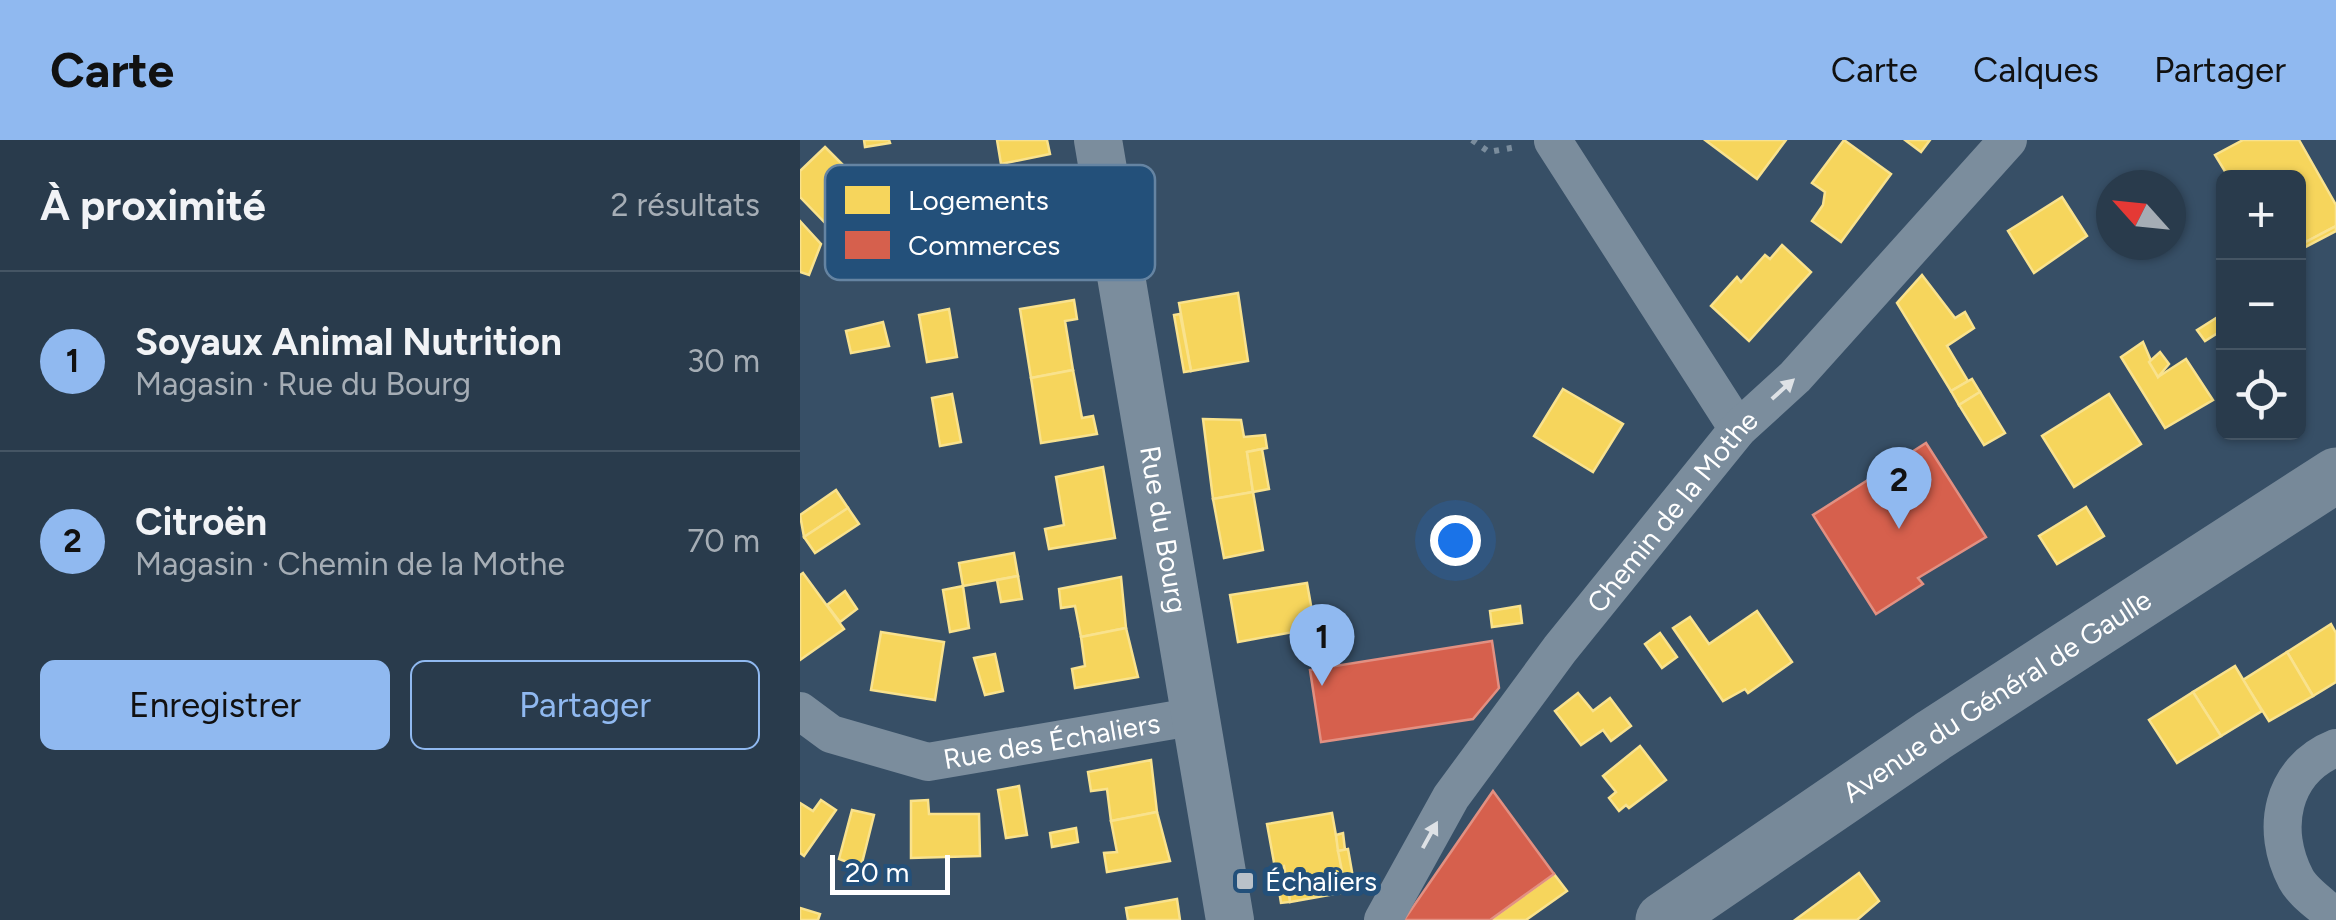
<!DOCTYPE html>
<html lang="fr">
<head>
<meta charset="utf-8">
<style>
	:root { --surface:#293b4c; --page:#354656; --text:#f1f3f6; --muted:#a5adb5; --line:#455564; --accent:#90b9f0 }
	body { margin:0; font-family:Figtree,sans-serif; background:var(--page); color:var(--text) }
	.controls { position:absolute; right:30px; top:30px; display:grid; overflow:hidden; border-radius:15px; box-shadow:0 2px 8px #0004 }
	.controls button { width:90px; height:90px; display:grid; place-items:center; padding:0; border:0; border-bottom:2px solid var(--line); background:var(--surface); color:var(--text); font:50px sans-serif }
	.compass { position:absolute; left:1296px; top:30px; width:90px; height:90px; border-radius:50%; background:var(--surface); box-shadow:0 2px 8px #0004; rotate:297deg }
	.scale { position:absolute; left:30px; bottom:25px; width:120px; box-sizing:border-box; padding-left:10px; border:5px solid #fff; border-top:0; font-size:28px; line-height:35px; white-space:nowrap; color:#fff; -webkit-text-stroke:8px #23507a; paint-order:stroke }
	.you { position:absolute; left:655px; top:400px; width:35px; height:35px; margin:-25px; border:8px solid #fff; border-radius:50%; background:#1a73e8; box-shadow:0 0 0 15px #1a73e833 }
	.badge { display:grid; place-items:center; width:65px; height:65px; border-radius:50%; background:var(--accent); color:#111; font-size:32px; font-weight:700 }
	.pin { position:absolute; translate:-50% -82px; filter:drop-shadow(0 2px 5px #0008) }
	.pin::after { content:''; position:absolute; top:52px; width:35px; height:30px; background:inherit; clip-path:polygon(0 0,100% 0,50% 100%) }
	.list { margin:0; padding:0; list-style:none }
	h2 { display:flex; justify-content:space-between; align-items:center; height:130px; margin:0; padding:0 40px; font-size:42px }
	h2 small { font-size:32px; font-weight:400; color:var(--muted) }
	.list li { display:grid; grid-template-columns:65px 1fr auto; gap:30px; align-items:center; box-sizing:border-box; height:180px; padding:0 40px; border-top:2px solid var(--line) }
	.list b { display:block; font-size:38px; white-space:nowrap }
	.list p { margin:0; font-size:32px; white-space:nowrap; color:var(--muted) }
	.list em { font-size:32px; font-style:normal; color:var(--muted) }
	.actions { display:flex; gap:20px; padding:30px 40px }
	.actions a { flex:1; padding:22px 0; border:2px solid var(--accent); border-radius:15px; text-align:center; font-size:35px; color:var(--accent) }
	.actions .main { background:var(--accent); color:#111 }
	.icon { flex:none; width:55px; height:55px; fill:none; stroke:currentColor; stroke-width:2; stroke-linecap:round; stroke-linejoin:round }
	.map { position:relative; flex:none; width:1536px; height:780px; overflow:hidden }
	header { display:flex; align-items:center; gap:60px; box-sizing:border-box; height:140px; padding:0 50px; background:var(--accent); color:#111 }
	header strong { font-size:48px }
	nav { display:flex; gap:55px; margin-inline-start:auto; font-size:35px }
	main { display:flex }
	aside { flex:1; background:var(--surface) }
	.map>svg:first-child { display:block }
</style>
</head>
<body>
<header>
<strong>Carte</strong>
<nav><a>Carte</a><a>Calques</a><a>Partager</a></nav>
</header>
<main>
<aside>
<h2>À proximité<small>2 résultats</small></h2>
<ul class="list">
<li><span class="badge">1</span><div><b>Soyaux Animal Nutrition</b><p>Magasin · Rue du Bourg</p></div><em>30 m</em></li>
<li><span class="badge">2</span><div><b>Citroën</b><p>Magasin · Chemin de la Mothe</p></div><em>70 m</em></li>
</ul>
<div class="actions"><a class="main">Enregistrer</a><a>Partager</a></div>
</aside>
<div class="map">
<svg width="1536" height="780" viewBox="0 0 1536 780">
	<rect width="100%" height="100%" fill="#374f66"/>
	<g fill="#f6d55c" stroke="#f9e28d" stroke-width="2.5">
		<polygon points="64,0 89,0 90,3 65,7"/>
		<polygon points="197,0 247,0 250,14 201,24"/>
		<polygon points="905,0 986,0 957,39"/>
		<polygon points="1044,0 1091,34 1041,102 1012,81 1023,65 1025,52 1012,43"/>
		<polygon points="1105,0 1130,0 1121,12"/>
		<polygon points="1443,0 1499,0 1536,65 1536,86 1498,106 1498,38 1429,38 1415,15"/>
		<polygon points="25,7 56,38 31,62 46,77 32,90 0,57 0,31"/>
		<polygon points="1262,57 1287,96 1234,133 1208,91"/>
		<polygon points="0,81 21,104 9,135 0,132"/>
		<polygon points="1536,86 1536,91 1498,111 1498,106"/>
		<polygon points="982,105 1011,132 949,201 911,166 937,137 941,142 965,115 970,119"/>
		<polygon points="1122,135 1155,178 1165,172 1174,188 1147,206 1168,241 1151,251 1097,163"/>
		<polygon points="438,153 448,221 391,231 379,163"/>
		<polygon points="274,160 277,179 265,181 273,230 231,238 220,169"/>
		<polygon points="149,169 157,217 127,222 119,175"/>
		<polygon points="1424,173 1424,189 1405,201 1397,190"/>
		<polygon points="380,174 391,231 384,232 374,175"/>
		<polygon points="83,182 89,206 51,213 46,191"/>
		<polygon points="1343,202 1358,237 1386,219 1413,260 1365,288 1321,217"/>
		<polygon points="1360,212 1369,224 1358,237 1349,222"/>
		<polygon points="273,230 282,278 293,276 297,294 241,303 231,238"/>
		<polygon points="1172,239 1180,252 1159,265 1151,251"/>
		<polygon points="763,249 823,284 793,332 734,296"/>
		<polygon points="1180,252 1205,293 1184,305 1159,265"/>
		<polygon points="152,254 161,302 140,306 132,258"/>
		<polygon points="1309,254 1341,304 1274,347 1242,296"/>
		<polygon points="403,279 441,280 444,297 465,295 467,308 447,312 453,352 413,359"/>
		<polygon points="462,309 469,349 453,352 447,312"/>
		<polygon points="303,327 315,398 249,409 245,389 264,385 256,337"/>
		<polygon points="36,350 48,368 4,397 0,375"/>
		<polygon points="453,352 463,410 424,418 413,359"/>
		<polygon points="1286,367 1304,396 1257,424 1239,396"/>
		<polygon points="48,368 59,384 15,413 4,397"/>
		<polygon points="214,413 218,436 163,446 159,423"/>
		<polygon points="3,433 44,489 0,520 0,435"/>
		<polygon points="218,436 222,459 201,462 197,440"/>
		<polygon points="321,437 326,488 281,497 275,466 261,468 259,449"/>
		<polygon points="507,443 515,488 438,502 430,455"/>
		<polygon points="163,446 169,488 150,492 143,450"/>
		<polygon points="45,451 57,469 40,482 27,465"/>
		<polygon points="720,466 722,483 692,487 690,471"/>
		<polygon points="957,471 992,522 948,553 945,549 923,561 873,488 890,477 909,504"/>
		<polygon points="1531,484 1536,493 1536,542 1513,556 1487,512"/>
		<polygon points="326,488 338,537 275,548 272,529 285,526 281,497"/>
		<polygon points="81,492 144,502 135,560 71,550"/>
		<polygon points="860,493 877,517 862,528 845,504"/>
		<polygon points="1487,512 1513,556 1469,581 1443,540"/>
		<polygon points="195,514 203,551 185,555 174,518"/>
		<polygon points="1435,526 1462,571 1421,596 1393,552"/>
		<polygon points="1393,552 1421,596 1377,623 1349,580"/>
		<polygon points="778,553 793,571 810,558 831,586 811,601 803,590 781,605 755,571"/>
		<polygon points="840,606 866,640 829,668 826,665 819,671 809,658 816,652 803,636"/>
		<polygon points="351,620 357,672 311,681 307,649 291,651 288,632"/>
		<polygon points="219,646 227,695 206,698 198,650"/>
		<polygon points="21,660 36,670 4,716 0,713 0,663 13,671"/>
		<polygon points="128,660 129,674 179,674 180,716 111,718 111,661"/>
		<polygon points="52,670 74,675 61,727 39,719"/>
		<polygon points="357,672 370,721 307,732 304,713 317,712 311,681"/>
		<polygon points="532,673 546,752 490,762 484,726 475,728 467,684"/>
		<polygon points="276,688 278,702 252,707 250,693"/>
		<polygon points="543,693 545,710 538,711 536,695"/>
		<polygon points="548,709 555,749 546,751 538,711"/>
		<polygon points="1059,733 1079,761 1057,780 995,780"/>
		<polygon points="754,734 767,751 726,780 690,780"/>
		<polygon points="486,737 490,762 481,763 477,738"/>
		<polygon points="377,759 380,780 328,780 326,768"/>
		<polygon points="0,768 20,774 18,780 0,780"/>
	</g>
	<g fill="#d6604d" stroke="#e29082" stroke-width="2.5">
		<polygon points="1126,303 1186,397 1118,438 1123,444 1076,474 1013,375"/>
		<polygon points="692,501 699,548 673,579 521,602 510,530"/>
		<polygon points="693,651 754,734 690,780 604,780"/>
	</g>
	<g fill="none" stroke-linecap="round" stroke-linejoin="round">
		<polyline stroke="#7b8d9d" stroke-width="6" stroke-dasharray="5 8" stroke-linecap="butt" points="672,0 689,12 716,7"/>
		<g stroke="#7b8d9d" stroke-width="38">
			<polyline points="753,1 938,289"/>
			<path id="s1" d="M0,571L31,594L128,622L397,576"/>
			<path d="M1536,608C1481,630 1470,690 1496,739C1504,754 1524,766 1536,778"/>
			<path id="s2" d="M583,780L651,657L760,509L938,289L995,237L1208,0"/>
		</g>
		<path stroke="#7b8d9d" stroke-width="48" id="s3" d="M298,0L430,780"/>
		<path stroke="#778999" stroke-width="55" id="s4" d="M863,780L1134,595L1536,335"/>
	</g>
	<defs><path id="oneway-solid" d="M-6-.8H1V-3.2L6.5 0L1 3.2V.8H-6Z" transform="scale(2.5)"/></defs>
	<g fill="#dee2e6">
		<use href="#oneway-solid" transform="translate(983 249) rotate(-42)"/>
		<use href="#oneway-solid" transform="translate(630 695) rotate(-61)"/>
	</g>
	<rect fill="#b9c1c9" stroke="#23507a" stroke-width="4" x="435" y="731" width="20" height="20" rx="5"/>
	<g text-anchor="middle" stroke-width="10" stroke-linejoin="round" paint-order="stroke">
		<g font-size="28" fill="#fff" stroke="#23507a">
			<text dy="10" stroke="none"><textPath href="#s2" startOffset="502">Chemin de la Mothe</textPath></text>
			<text dy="10" stroke="none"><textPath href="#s3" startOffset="395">Rue du Bourg</textPath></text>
			<text dy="10" stroke="none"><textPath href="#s4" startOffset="402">Avenue du Général de Gaulle</textPath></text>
			<text dy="10" stroke="none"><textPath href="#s1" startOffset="265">Rue des Échaliers</textPath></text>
		</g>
		<g font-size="28" fill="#fff" stroke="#23507a" text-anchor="start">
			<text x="465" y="751">Échaliers</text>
		</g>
	</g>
	<rect x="25" y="25" width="330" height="115" rx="15" fill="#23507a" stroke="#6584a2" stroke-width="2.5"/>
	<rect x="45" y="46" width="45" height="28" fill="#f6d55c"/>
	<rect x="45" y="91" width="45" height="28" fill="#d6604d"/>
	<g font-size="28" fill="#fff">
		<text x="108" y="70">Logements</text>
		<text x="108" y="115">Commerces</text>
	</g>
</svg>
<div class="controls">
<button>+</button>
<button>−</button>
<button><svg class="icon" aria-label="locate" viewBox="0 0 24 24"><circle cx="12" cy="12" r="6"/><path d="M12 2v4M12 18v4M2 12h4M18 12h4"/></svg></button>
</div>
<svg class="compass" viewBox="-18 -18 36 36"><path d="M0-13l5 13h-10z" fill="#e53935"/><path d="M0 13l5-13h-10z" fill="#a5adb5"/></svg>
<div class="scale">20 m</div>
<div class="you"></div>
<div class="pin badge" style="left:522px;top:546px">1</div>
<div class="pin badge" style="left:1099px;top:389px">2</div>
</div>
</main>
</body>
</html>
